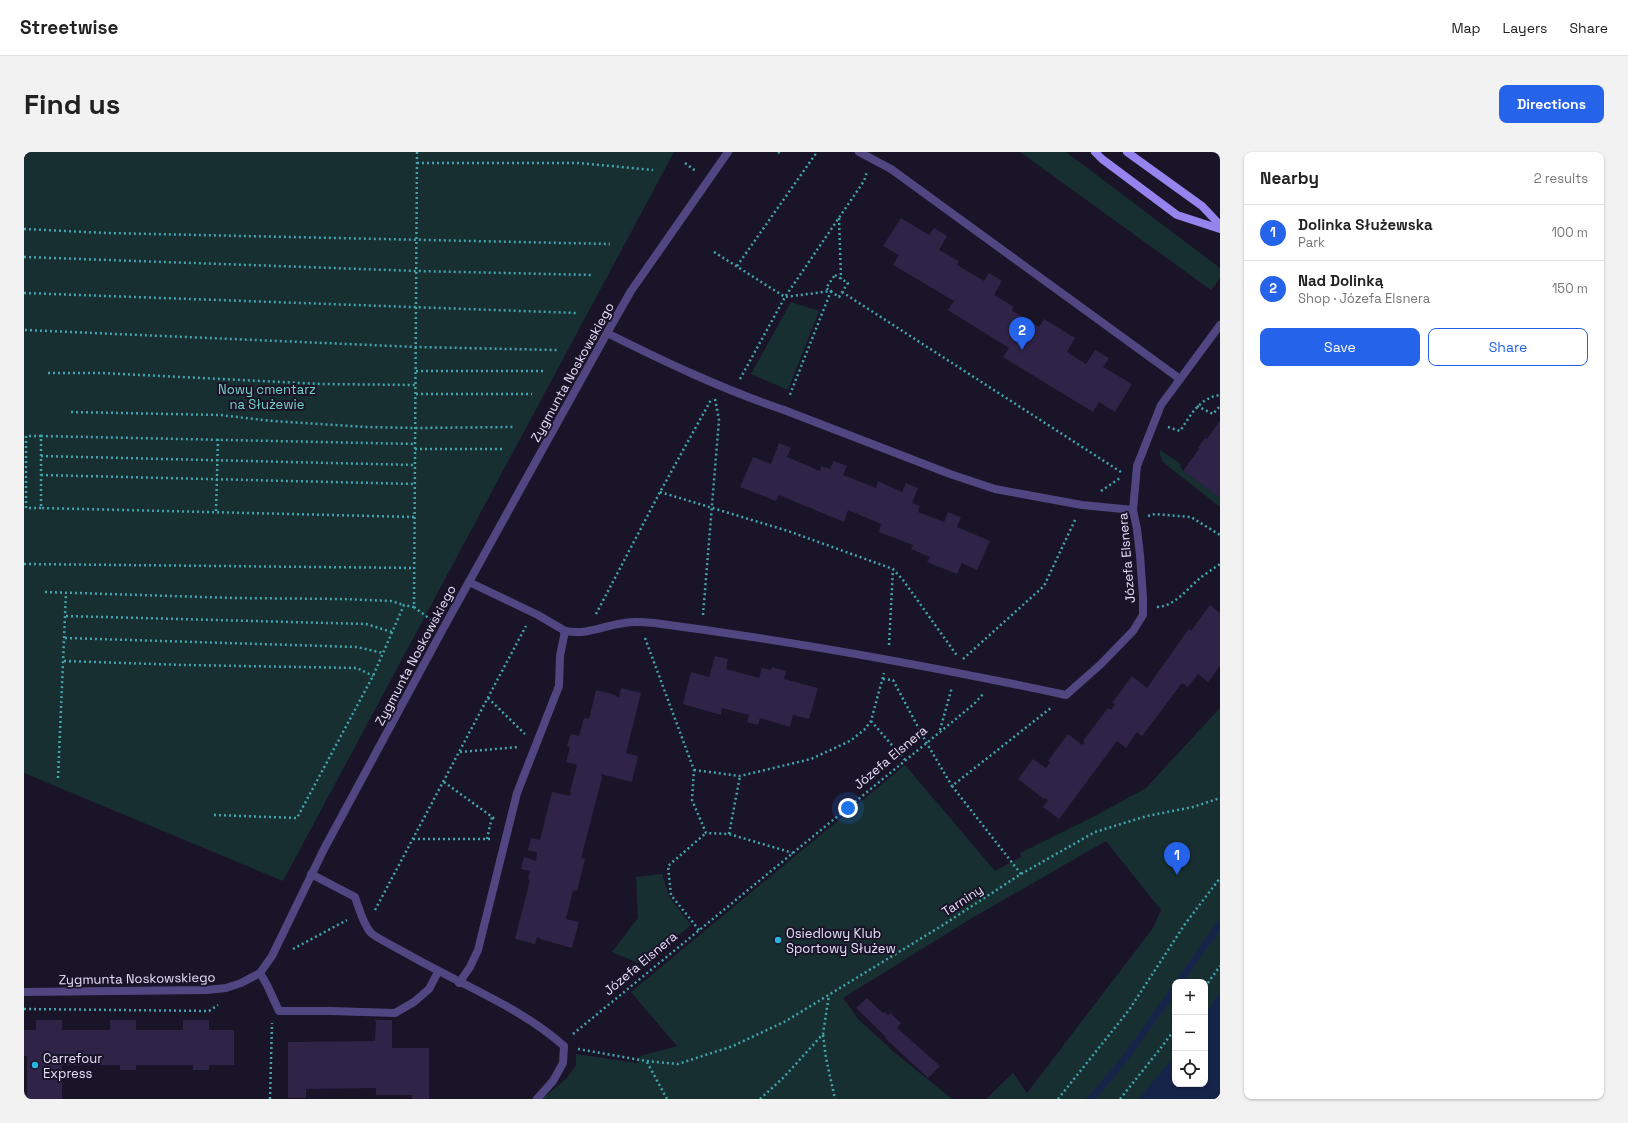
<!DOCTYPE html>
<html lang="en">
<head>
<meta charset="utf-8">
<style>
	:root { --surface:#fff; --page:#f2f2f2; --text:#222; --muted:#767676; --line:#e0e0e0; --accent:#2563eb }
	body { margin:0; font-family:"Space Grotesk",sans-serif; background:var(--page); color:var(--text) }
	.controls { position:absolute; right:12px; bottom:12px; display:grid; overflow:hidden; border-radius:8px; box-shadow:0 1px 3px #0004 }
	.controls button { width:36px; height:36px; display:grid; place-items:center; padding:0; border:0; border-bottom:1px solid var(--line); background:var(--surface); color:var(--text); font:20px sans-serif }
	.you { position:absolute; left:824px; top:656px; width:14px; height:14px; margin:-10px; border:3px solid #fff; border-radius:50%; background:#1a73e8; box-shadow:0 0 0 6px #1a73e833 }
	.badge { display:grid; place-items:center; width:26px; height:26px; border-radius:50%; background:var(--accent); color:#fff; font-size:13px; font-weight:700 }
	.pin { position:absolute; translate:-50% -33px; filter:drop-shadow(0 1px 2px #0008) }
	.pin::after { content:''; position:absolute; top:21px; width:14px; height:12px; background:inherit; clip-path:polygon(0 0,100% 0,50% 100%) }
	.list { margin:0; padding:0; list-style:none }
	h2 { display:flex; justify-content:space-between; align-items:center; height:52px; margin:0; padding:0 16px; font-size:17px }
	h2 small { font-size:13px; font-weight:400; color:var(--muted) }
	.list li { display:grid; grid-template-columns:26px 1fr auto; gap:12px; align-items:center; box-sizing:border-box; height:56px; padding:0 16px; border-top:1px solid var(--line) }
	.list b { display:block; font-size:15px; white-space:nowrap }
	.list p { margin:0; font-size:13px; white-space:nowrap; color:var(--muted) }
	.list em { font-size:13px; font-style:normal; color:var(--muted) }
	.actions { display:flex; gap:8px; padding:12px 16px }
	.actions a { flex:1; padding:9px 0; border:1px solid var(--accent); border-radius:8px; text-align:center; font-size:14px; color:var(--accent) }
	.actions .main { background:var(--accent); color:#fff }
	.icon { flex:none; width:22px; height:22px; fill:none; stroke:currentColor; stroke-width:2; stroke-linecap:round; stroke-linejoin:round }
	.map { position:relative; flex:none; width:1196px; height:947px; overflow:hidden; border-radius:8px }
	header { display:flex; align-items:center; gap:24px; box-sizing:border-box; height:56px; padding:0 20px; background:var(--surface); border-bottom:1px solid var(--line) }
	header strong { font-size:19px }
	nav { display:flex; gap:22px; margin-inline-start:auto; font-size:14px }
	.intro { display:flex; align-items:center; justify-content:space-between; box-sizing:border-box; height:96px; padding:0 24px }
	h1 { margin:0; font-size:28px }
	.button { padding:10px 18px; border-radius:8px; background:var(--accent); color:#fff; font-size:14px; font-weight:700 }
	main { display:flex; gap:24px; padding:0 24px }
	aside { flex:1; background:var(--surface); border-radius:8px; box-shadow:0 1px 3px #0004 }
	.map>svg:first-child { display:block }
</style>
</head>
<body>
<header>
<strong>Streetwise</strong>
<nav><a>Map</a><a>Layers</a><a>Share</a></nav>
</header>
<div class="intro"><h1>Find us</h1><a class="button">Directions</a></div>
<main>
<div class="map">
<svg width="1196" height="947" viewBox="0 0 1196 947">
	<rect width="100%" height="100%" fill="#1a1428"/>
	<g fill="#182f31" fill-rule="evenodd">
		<polygon points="0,0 650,0 259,729 0,621"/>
		<polygon points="996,0 1042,0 1196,116 1196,126 1187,138"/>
		<polygon points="767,150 795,159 764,238 727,222"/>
		<polygon points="1136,298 1157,312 1156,314 1159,319 1195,345 1196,344 1196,355 1139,310 1136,302"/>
		<path d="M1196,556V947H962L989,921L1003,941L1129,776L1137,758L1082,689L948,766L819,846L834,867L870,900L928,947H518L543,926L552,913V902L613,911L616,904L653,894L607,840L881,613L971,719L997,705L996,701L1071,664L1122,636ZM1151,830H1181V932H1151Z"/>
		<polygon points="638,722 646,746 667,773 619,813 588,800 614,766 612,725"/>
	</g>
	<polygon fill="#17244a" points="1196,840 1196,947 1114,947 1151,904 1151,932 1181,932 1181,862"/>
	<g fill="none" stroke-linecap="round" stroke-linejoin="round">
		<g stroke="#17244a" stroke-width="7">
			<polyline points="1155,830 1196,772"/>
			<path d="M1066,947C1098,914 1124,874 1151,836"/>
		</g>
	</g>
	<g fill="#2f2347">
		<polygon points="877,66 905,83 910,76 923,84 915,98 935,109 933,113 960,129 965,121 978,129 970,143 990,155 987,158 1015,175 1020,167 1051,186 1043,200 1062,212 1071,198 1085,206 1079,215 1108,232 1091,260 1075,250 1069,260 979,205 985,196 924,158 930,149 869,113 875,103 859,94"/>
		<polygon points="1196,269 1196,344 1195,345 1159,319 1175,297 1174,296 1181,286 1183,287"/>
		<polygon points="755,291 767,296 763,305 796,319 797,314 806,317 810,309 823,314 819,323 852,336 854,329 878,340 882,331 894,336 888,351 896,354 894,360 920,370 924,360 937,365 933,375 966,389 953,418 938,411 933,422 903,410 906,405 887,397 889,393 855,380 857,372 824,358 820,370 755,343 752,349 716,335 729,305 747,312"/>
		<polygon points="1186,453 1196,461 1196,514 1184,530 1174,522 1164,535 1158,531 1118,584 1113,580 1102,596 1093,589 1035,667 1019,655 1024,648 1021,646 1020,647 994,627 1009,607 1022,616 1026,610 1024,609 1044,582 1058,593 1061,590 1059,589 1084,556 1087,558 1091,552 1088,551 1108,524 1123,536 1154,492 1165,477 1167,479"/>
		<polygon points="691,504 704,507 702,517 735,526 738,516 747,518 748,515 762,519 760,527 794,536 785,567 769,563 766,575 736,566 734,573 723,570 725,563 698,556 697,563 659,552 667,520 685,525"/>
		<polygon points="597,536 617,541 602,601 614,604 608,630 577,622 578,626 557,706 561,707 553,739 549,738 542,767 555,770 548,796 516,787 516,786 513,785 511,792 491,787 506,728 504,727 506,719 497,717 500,705 512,709 513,700 504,698 507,686 516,688 528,640 546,644 547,640 546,640 553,613 542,610 546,595 543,594 547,582 555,584 560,566 565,567 572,538 592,543 591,544 595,546"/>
		<polygon points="843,846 859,861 861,860 864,863 866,861 877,871 873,876 916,914 904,926 861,886 862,885 832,856"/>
		<polygon points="12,868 38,868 38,878 86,878 86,868 112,868 112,878 159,878 159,868 185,868 185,878 210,878 210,913 185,913 185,918 169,918 169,913 112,913 112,918 96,918 96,913 38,913 38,947 3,947 3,904 0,904 0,878 12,878"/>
		<polygon points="350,868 368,868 368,896 405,896 405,947 388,947 388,943 352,943 352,936 282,937 282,946 264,946 264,890 351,889 352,870"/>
	</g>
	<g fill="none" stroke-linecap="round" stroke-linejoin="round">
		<g stroke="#42a4ac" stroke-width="2.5" stroke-dasharray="2 3" stroke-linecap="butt">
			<polyline points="393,0 390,455 407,468"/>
			<polyline points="754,0 758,2"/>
			<polyline points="393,11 555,11 629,18"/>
			<polyline points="661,11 673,20"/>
			<polyline points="815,66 817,127"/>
			<polyline points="0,77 83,81 586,92"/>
			<polyline points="690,100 761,145 807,139 765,245"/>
			<polyline points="0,105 393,119 569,123"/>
			<polyline points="713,114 793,0"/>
			<polygon points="811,123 824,131 815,145 802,136"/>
			<polyline points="818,140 1097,320"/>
			<polyline points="0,141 553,161"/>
			<polyline points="1,178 392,195 533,198"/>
			<polyline points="392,219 522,219"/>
			<polyline points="24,221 78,221 297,232 392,233"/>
			<polyline points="716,227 761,145 840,29 843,20"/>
			<polyline points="392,242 508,242"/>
			<polyline points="1173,254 1189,262 1196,254"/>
			<polyline points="47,260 196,263 248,269 342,275 392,276 490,275"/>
			<path d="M1144,275L1156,279C1167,263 1175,246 1196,243"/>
			<polyline points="17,284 2,284 2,356 17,356"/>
			<polyline points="391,297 479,297"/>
			<polyline points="17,304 391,313"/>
			<polyline points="17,323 391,332"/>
			<polyline points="1077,339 1096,326"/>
			<polyline points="636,340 764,379 869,417 879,428 934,505"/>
			<polyline points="192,359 194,287"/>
			<polyline points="1124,364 1131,362 1167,365 1196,383"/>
			<polyline points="390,365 17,356 17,284 391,292"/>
			<polyline points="0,412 390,416"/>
			<polyline points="21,440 210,446 319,447 367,449 380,453"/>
			<path d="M1133,455C1151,454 1162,438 1175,427C1181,422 1189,417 1196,412"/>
			<polyline points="572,462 636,340 688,246"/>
			<polyline points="679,463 695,268 691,247"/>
			<polyline points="42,464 342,472 368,480"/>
			<polyline points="41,486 333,495 359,501"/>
			<polyline points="621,486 670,618 668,648 682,681 705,682 769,701"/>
			<polyline points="865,493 869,417"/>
			<polyline points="939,507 1020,434 1052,366"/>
			<polyline points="40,509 160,513 333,516 349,524"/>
			<polyline points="859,527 869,528 902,590 928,634"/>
			<polyline points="464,546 501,582"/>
			<polyline points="847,569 881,608"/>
			<polyline points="916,578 928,535"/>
			<polyline points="436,600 495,595"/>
			<polyline points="670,618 716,624 787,607 826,589 840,578 847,569 860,521"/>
			<polyline points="34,626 42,441"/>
			<polyline points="420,630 471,667"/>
			<polyline points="190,663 273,666 349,524 380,453 390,455"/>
			<polyline points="705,682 716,624"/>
			<polyline points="389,687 467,687"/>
			<polyline points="463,687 468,665"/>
			<polyline points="997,722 928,634 1028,555"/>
			<polyline points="351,758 502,474"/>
			<polyline points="675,778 647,743 644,714 682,681"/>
			<polyline points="269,797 323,768"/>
			<polyline points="1181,835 1196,814"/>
			<polyline points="0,857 185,859 194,853"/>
			<polyline points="549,882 950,552 959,542"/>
			<polyline points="799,883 802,906 811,947"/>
			<polyline points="554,897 622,909 654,912 709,894 762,869 919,773 997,722 1071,680 1123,664 1169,655 1196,646"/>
			<polyline points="623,910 643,947"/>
			<polyline points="246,947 248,871"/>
			<polyline points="736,947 760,925 799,882 805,843"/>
			<polyline points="1034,947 1105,858 1161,772 1196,726"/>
			<polyline points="1096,947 1136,897 1151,877"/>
		</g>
		<g stroke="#504681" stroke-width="8">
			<polyline points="835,0 867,17 1156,227"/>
			<path d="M583,181C641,210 698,237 760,258"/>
			<polyline points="445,430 514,463 541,479"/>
		</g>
		<g stroke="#504681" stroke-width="8">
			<polyline points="760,258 926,322 971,337 1058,353 1109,358"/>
			<path d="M287,722L331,745C335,756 339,772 347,781C352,786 379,799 387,804C438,833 496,855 540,894L539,911L529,929L513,947"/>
			<polyline points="236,821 243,833 255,859 307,859 371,861 390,850 405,837 414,820"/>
			<path d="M435,831L446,815L454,798L493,641L535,534L536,504L541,479C565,483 578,474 600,471C610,469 620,470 630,471C769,489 906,514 1042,543L1077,512L1109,479L1119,463V445L1116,403L1113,377L1109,358L1113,314L1137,253L1196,173"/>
			<polyline points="0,840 183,838 202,836 217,831 236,821 248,804 300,697 420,475 583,181 607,139 704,0"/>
		</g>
		<g stroke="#9584ed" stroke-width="8">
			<polyline points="1071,0 1078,7 1153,63 1196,77"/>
			<polyline points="1103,0 1178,54 1196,73"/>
		</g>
	</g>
	<g fill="#26b5e0" stroke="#1a1428" stroke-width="1.5">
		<circle cx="754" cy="788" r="4"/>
		<circle cx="11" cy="913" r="4"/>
	</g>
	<g text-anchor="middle" stroke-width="4" stroke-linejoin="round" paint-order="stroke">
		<g font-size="13" fill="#e7e0fb" stroke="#1a1428">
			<text transform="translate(548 220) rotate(-61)" y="5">Zygmunta Noskowskiego</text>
			<text transform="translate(1102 406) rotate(-95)" y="5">Józefa Elsnera</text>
			<text transform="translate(391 503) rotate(-62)" y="5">Zygmunta Noskowskiego</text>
			<text transform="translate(866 605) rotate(-40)" y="5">Józefa Elsnera</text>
			<text transform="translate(938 748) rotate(-33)" y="5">Tarniny</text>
			<text transform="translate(616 811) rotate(-40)" y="5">Józefa Elsnera</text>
			<text transform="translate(113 826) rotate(-1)" y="5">Zygmunta Noskowskiego</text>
		</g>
		<g font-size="13" fill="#75d2c7" stroke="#1a1428">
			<text x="243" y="242">Nowy cmentarz<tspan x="243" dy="15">na Służewie</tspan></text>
		</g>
		<g font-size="13" fill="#e7e0fb" stroke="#1a1428" text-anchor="start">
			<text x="762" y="786">Osiedlowy Klub<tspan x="762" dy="15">Sportowy Służew</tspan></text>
			<text x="19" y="911">Carrefour<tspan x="19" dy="15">Express</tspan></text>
		</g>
	</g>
</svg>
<div class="controls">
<button>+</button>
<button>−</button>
<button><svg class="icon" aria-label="locate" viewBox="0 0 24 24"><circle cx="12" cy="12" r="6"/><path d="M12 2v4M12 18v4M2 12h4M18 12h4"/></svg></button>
</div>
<div class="you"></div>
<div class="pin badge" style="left:1153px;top:723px">1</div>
<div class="pin badge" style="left:998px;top:198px">2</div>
</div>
<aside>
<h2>Nearby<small>2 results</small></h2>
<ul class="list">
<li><span class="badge">1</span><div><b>Dolinka Służewska</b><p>Park</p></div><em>100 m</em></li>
<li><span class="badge">2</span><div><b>Nad Dolinką</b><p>Shop · Józefa Elsnera</p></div><em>150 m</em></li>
</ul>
<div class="actions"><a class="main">Save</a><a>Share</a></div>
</aside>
</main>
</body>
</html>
